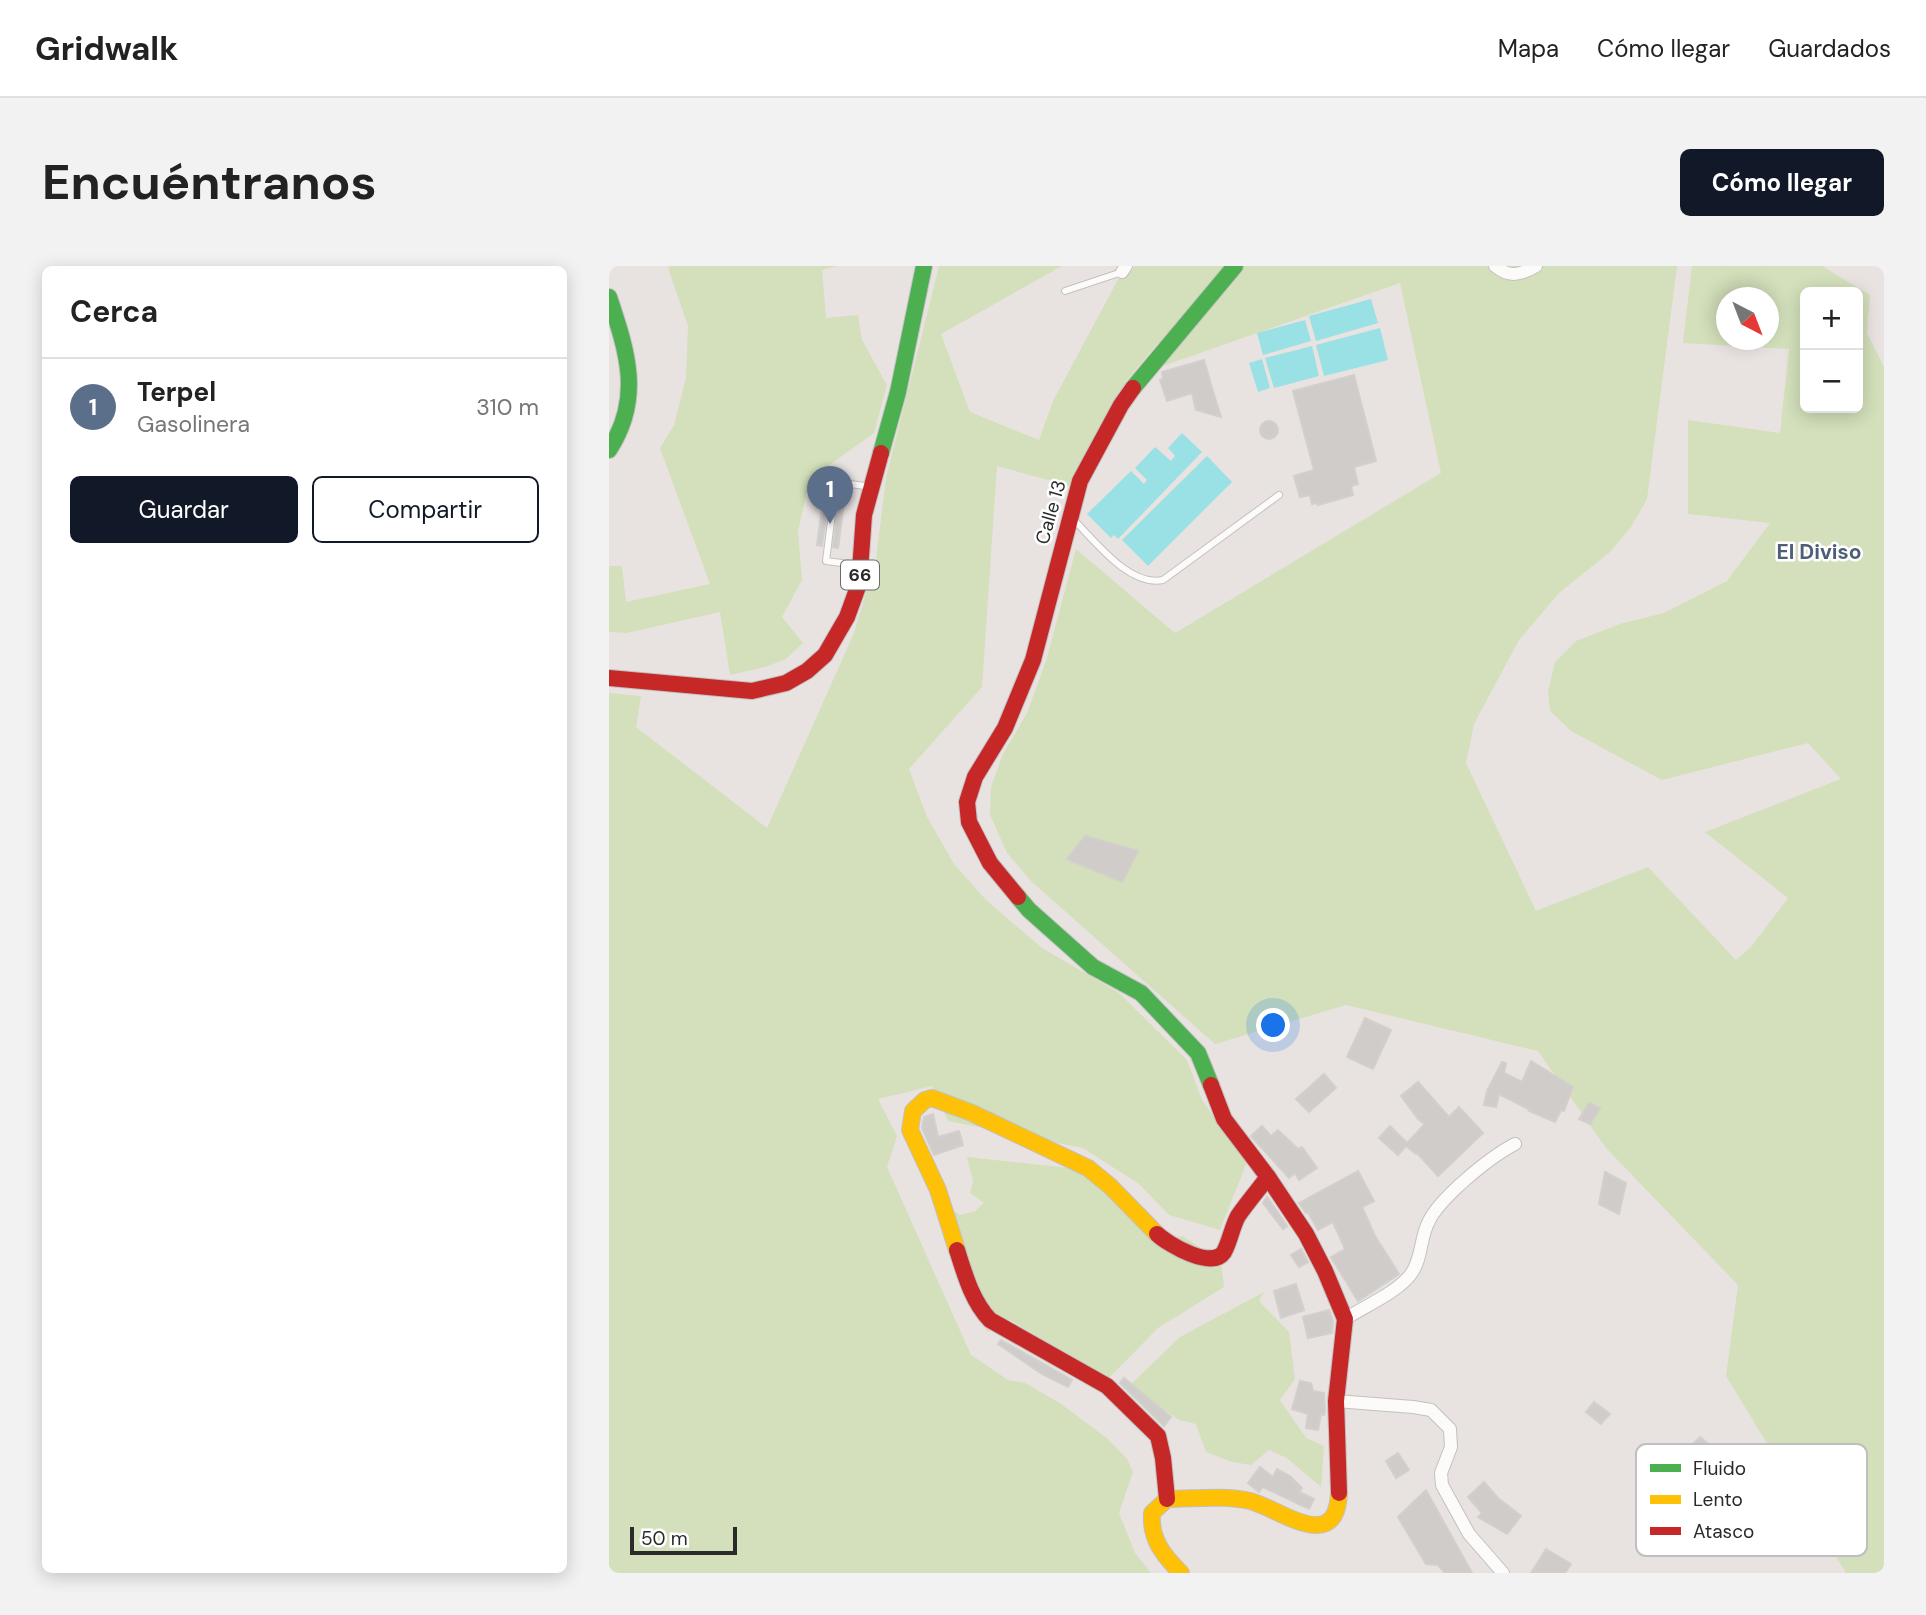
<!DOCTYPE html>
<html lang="es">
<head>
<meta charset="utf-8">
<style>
	:root { --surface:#fff; --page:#f2f2f2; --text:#222; --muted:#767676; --line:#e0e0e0; --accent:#111827 }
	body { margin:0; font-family:"DM Sans",sans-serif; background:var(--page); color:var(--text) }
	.controls { position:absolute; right:21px; top:21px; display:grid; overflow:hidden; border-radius:10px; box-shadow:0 4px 18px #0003 }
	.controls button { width:63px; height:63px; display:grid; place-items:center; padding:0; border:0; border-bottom:2px solid var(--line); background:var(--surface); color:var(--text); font:35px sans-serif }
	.compass { position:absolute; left:1107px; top:21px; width:63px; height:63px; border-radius:50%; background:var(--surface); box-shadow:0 4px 18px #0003; rotate:138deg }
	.scale { position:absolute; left:21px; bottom:18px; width:107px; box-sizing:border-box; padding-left:7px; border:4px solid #2a2a2a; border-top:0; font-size:19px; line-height:24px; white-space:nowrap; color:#2a2a2a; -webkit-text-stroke:5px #fff; paint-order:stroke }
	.you { position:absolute; left:665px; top:760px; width:24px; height:24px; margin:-18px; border:5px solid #fff; border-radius:50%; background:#1a73e8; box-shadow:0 0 0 10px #1a73e833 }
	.badge { display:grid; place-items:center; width:46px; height:46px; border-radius:50%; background:var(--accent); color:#fff; font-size:23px; font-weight:700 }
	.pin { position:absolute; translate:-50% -58px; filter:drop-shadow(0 2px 4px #0008) }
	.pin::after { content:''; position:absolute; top:37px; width:24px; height:21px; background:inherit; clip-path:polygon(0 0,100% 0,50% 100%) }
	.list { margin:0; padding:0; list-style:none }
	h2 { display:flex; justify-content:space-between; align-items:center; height:91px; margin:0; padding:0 28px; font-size:30px }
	h2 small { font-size:23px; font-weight:400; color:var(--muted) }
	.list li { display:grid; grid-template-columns:46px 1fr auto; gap:21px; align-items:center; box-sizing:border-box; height:98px; padding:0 28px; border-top:2px solid var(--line) }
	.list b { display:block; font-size:26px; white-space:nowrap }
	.list p { margin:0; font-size:23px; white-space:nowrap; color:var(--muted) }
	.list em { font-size:23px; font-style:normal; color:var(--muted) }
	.actions { display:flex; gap:14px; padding:21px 28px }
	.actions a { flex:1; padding:16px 0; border:2px solid var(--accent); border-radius:10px; text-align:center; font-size:24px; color:var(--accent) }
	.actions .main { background:var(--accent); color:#fff }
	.map { position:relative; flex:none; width:1275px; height:1307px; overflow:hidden; border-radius:10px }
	header { display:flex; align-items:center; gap:42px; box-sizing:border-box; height:98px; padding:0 35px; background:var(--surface); border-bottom:2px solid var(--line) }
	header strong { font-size:33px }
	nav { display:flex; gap:38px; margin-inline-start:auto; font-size:24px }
	.intro { display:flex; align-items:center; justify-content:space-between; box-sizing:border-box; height:168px; padding:0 42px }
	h1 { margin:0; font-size:49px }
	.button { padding:18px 32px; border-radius:10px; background:var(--accent); color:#fff; font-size:24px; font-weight:700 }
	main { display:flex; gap:42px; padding:0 42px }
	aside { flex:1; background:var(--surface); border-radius:10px; box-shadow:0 4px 18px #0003 }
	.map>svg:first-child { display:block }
</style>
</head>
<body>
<header>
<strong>Gridwalk</strong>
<nav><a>Mapa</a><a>Cómo llegar</a><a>Guardados</a></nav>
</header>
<div class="intro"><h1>Encuéntranos</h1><a class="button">Cómo llegar</a></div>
<main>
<aside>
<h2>Cerca<small></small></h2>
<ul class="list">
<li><span class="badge" style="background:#5c6f8a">1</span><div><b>Terpel</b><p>Gasolinera</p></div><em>310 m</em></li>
</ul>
<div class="actions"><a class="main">Guardar</a><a>Compartir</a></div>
</aside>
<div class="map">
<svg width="1275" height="1307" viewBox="0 0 1275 1307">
	<rect width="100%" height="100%" fill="#e8e3e0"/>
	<g fill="#d3e0bb" fill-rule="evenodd">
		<polygon points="62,0 228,0 213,4 217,52 249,49 253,74 278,119 265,167 201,213 189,265 193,314 173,351 194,377 177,393 156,401 121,409 111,346 18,367 0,366 0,300 13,300 17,336 101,318 51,182 65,159 77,112 79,60 59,2"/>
		<path d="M330,0H453L332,68L361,146L430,174L444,135L513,6L520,8L526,0H1068L1038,233L1022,261L1001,286L950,327L910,374L865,458L857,497L927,645L1039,601L1127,694L1142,681L1179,632L1096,566L1232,513L1199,477L1053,514L962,465L941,445L939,426L946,396L967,375L1014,357L1055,347L1118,315L1161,257L1079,248V154L1171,167L1180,83L1074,77L1083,0H1213L1261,29L1258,67L1275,101V1307H1237L1117,1110L1129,1019L997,882L929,785L737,739L606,778L423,616L398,587L381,549L382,521L394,488L418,447L437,395L467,283L566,367L832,207L791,17L554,100L549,77L518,114L461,220L388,200L373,421L300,503L318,551L345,598L377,634L433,682L510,727L578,794L593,834L638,896L611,964L560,949L530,918L474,882L339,855L323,820L269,833L288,870L278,901L362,1089L399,1114L416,1117L451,1137L499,1173L518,1193L524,1206L510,1247L526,1287L542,1307H0V427L32,430L27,461L158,562L245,367L267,293L277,212ZM1196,26H1249V142H1196ZM1118,32H1160V74H1118Z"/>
		<polygon points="358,891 470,903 559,973 574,970 612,996 615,1021 549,1062 500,1112 401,1054 378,1066 323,931 351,949 366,945 375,937 361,927 364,915"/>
		<polygon points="655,1026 650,1035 680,1066 686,1113 671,1134 697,1172 715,1180 712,1221 678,1192 660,1184 642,1199 623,1196 597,1186 587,1158 570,1154 520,1120 571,1071"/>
	</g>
	<g fill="#99e1e4">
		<polygon points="762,33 769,57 707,75 700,50"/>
		<polygon points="696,54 702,75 654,89 648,67"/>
		<polygon points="771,62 779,94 715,110 707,79"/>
		<polygon points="703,80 710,110 665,122 656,92"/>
		<polygon points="653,93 661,122 649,126 640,97"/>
		<polygon points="573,167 593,186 509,273 505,269 502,272 478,248 522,205 535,218 538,214 526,202 546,181 562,195 566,190 559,182"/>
		<polygon points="598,190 623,216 539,300 513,274"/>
	</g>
	<g fill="#cfccca" stroke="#d3cfcc" stroke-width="2">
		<polygon points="595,94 603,122 612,151 587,144 583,127 558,135 551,114 554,113 553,106"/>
		<polygon points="745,109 767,195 745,201 749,218 742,220 744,229 709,239 708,237 703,238 701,229 691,231 685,210 705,204 684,125"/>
		<circle cx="660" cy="164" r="9"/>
		<polygon points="214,235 219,235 213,280 208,279"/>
		<polygon points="230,237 235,237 229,282 224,281"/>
		<polygon points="476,570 529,585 513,616 458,593"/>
		<polygon points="756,752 782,764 764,803 738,791"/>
		<polygon points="922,795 964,821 955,845 952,844 946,856 920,845 921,844 890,828 887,841 875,839 878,825 893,796 897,797 895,807 913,816"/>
		<polygon points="715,808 727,822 700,846 687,833"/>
		<polygon points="809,816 840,851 850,841 874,867 829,910 808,887 807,888 797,880 789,889 770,872 781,860 798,877 816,858 809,853 792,830"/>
		<polygon points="980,837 991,842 981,858 970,853"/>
		<polygon points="324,848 329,871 350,865 354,879 325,889 313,862 315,851"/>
		<polygon points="653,860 662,870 669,864 689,883 693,881 708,902 690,914 686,907 680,912 642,870"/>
		<polygon points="749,905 765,935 753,941 766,970 790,1008 749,1035 722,991 736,983 724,956 709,964 699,946 697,947 690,937"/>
		<polygon points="996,906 1017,917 1010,948 990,938"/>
		<polygon points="658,931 678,960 674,963 654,937"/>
		<polygon points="692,983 699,996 690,1001 682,989"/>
		<polygon points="687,1018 695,1044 672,1052 665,1025"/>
		<polygon points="720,1044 724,1055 723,1067 699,1072 694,1051"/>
		<polygon points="392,1074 463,1114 459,1121 433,1108 389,1078"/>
		<polygon points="515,1112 562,1151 555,1160 511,1117"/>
		<polygon points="691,1115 702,1117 704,1125 715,1127 716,1145 715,1149 712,1148 709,1164 697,1162 699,1148 683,1143"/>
		<polygon points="985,1136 1001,1148 992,1158 977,1146"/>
		<polygon points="1091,1171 1117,1192 1104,1206 1082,1180"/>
		<polygon points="789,1187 800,1204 787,1212 777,1195"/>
		<polygon points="651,1201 664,1211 668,1203 681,1210 693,1222 690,1226 705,1233 700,1243 654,1221 650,1226 639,1217"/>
		<polygon points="875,1216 889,1232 912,1250 898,1268 869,1251 873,1247 859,1231"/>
		<polygon points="817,1224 863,1307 836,1307 829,1299 817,1298 789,1251"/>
		<polygon points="937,1283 962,1298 956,1307 922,1307"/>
	</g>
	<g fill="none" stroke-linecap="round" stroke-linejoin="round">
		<g stroke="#c2c1c1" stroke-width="8">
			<g id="lane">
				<polyline points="456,25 513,6"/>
				<path d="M464,253C486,275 520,321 554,314L670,229"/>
				<polyline points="248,299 217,295 227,216 256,220"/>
			</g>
		</g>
		<g stroke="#c2c1c1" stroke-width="14">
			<g id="street">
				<path d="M886,0C900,12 912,9 927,0"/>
				<polyline points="513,6 517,0"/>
				<path d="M736,1053C756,1040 789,1026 802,1008C813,993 811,973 819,957C830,932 881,891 906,878"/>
				<polyline points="727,1135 804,1141 822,1144 841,1163 842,1181 832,1207 833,1219 860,1268 894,1307"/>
			</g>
		</g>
		<g stroke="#c2c1c1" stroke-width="18">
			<g id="fast">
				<path d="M0,31C18,85 34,132 0,184"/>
				<polyline points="524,122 626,0"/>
				<polyline points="272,187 289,126 315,0"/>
				<polyline points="409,631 420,644 484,701 532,727 589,787 602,819"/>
			</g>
		</g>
		<g stroke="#c2c1c1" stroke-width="18">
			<g id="slow">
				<polyline points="348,984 329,924 301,864 304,845 316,834 323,832 363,847 479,902 501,920 548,968"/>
				<path d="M572,1307C554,1289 541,1273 543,1247L558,1233C585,1233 614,1229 641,1235C670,1242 727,1290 730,1227"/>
			</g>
		</g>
		<g stroke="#c2c1c1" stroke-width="18">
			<g id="jam">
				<polyline points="0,412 143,425 177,417 198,405 216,389 238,351 250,318 255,249 272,187"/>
				<polyline points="409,631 381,597 360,556 358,536 366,511 396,462 424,394 471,215 512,139 524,122"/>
				<polyline points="602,819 615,853 659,911 697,968 716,1005 736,1053 727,1135 730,1227"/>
				<path d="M548,968C560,979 603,1004 615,986C621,975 623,961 629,950C638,937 649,924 659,911"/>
				<path d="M348,984C356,1009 363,1035 381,1054L498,1120L549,1170L554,1192L558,1233"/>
			</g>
		</g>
		<use href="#lane" stroke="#fcfbfa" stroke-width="6"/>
		<use href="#street" stroke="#fcfbfa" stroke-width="12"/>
		<use href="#fast" stroke="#4caf50" stroke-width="16"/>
		<use href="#slow" stroke="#ffc107" stroke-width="16"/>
		<use href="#jam" stroke="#c62828" stroke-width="16"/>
	</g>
	<g text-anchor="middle" stroke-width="5" stroke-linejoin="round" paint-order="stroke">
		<rect fill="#fff" stroke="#6a6a6a" stroke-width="2" x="232" y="294.5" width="38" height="29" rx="5"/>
		<g font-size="18" font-weight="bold" fill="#2a2a2a">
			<text x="251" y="315">66</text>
		</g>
		<g font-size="19" fill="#2a2a2a" stroke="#fff">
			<text transform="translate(441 246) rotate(-74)" y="7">Calle 13</text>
		</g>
		<g font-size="21" font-weight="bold" fill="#4e5e78" stroke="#fff">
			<text x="1210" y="293">El Diviso</text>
		</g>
	</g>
	<rect x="1027" y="1178" width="231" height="112" rx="10" fill="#fff" stroke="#bfbfbf" stroke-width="2"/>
	<rect x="1041" y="1198" width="31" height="8" fill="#4caf50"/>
	<rect x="1041" y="1229" width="31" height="9" fill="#ffc107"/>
	<rect x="1041" y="1261" width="31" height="8" fill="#c62828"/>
	<g font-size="19" fill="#2a2a2a">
		<text x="1084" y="1209">Fluido</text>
		<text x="1084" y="1240">Lento</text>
		<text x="1084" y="1272">Atasco</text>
	</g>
</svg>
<div class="controls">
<button>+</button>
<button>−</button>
</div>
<svg class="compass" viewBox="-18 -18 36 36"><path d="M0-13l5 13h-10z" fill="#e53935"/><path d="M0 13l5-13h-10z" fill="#767676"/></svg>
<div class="scale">50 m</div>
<div class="you"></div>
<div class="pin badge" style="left:221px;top:258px;background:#5c6f8a">1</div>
</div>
</main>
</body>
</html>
